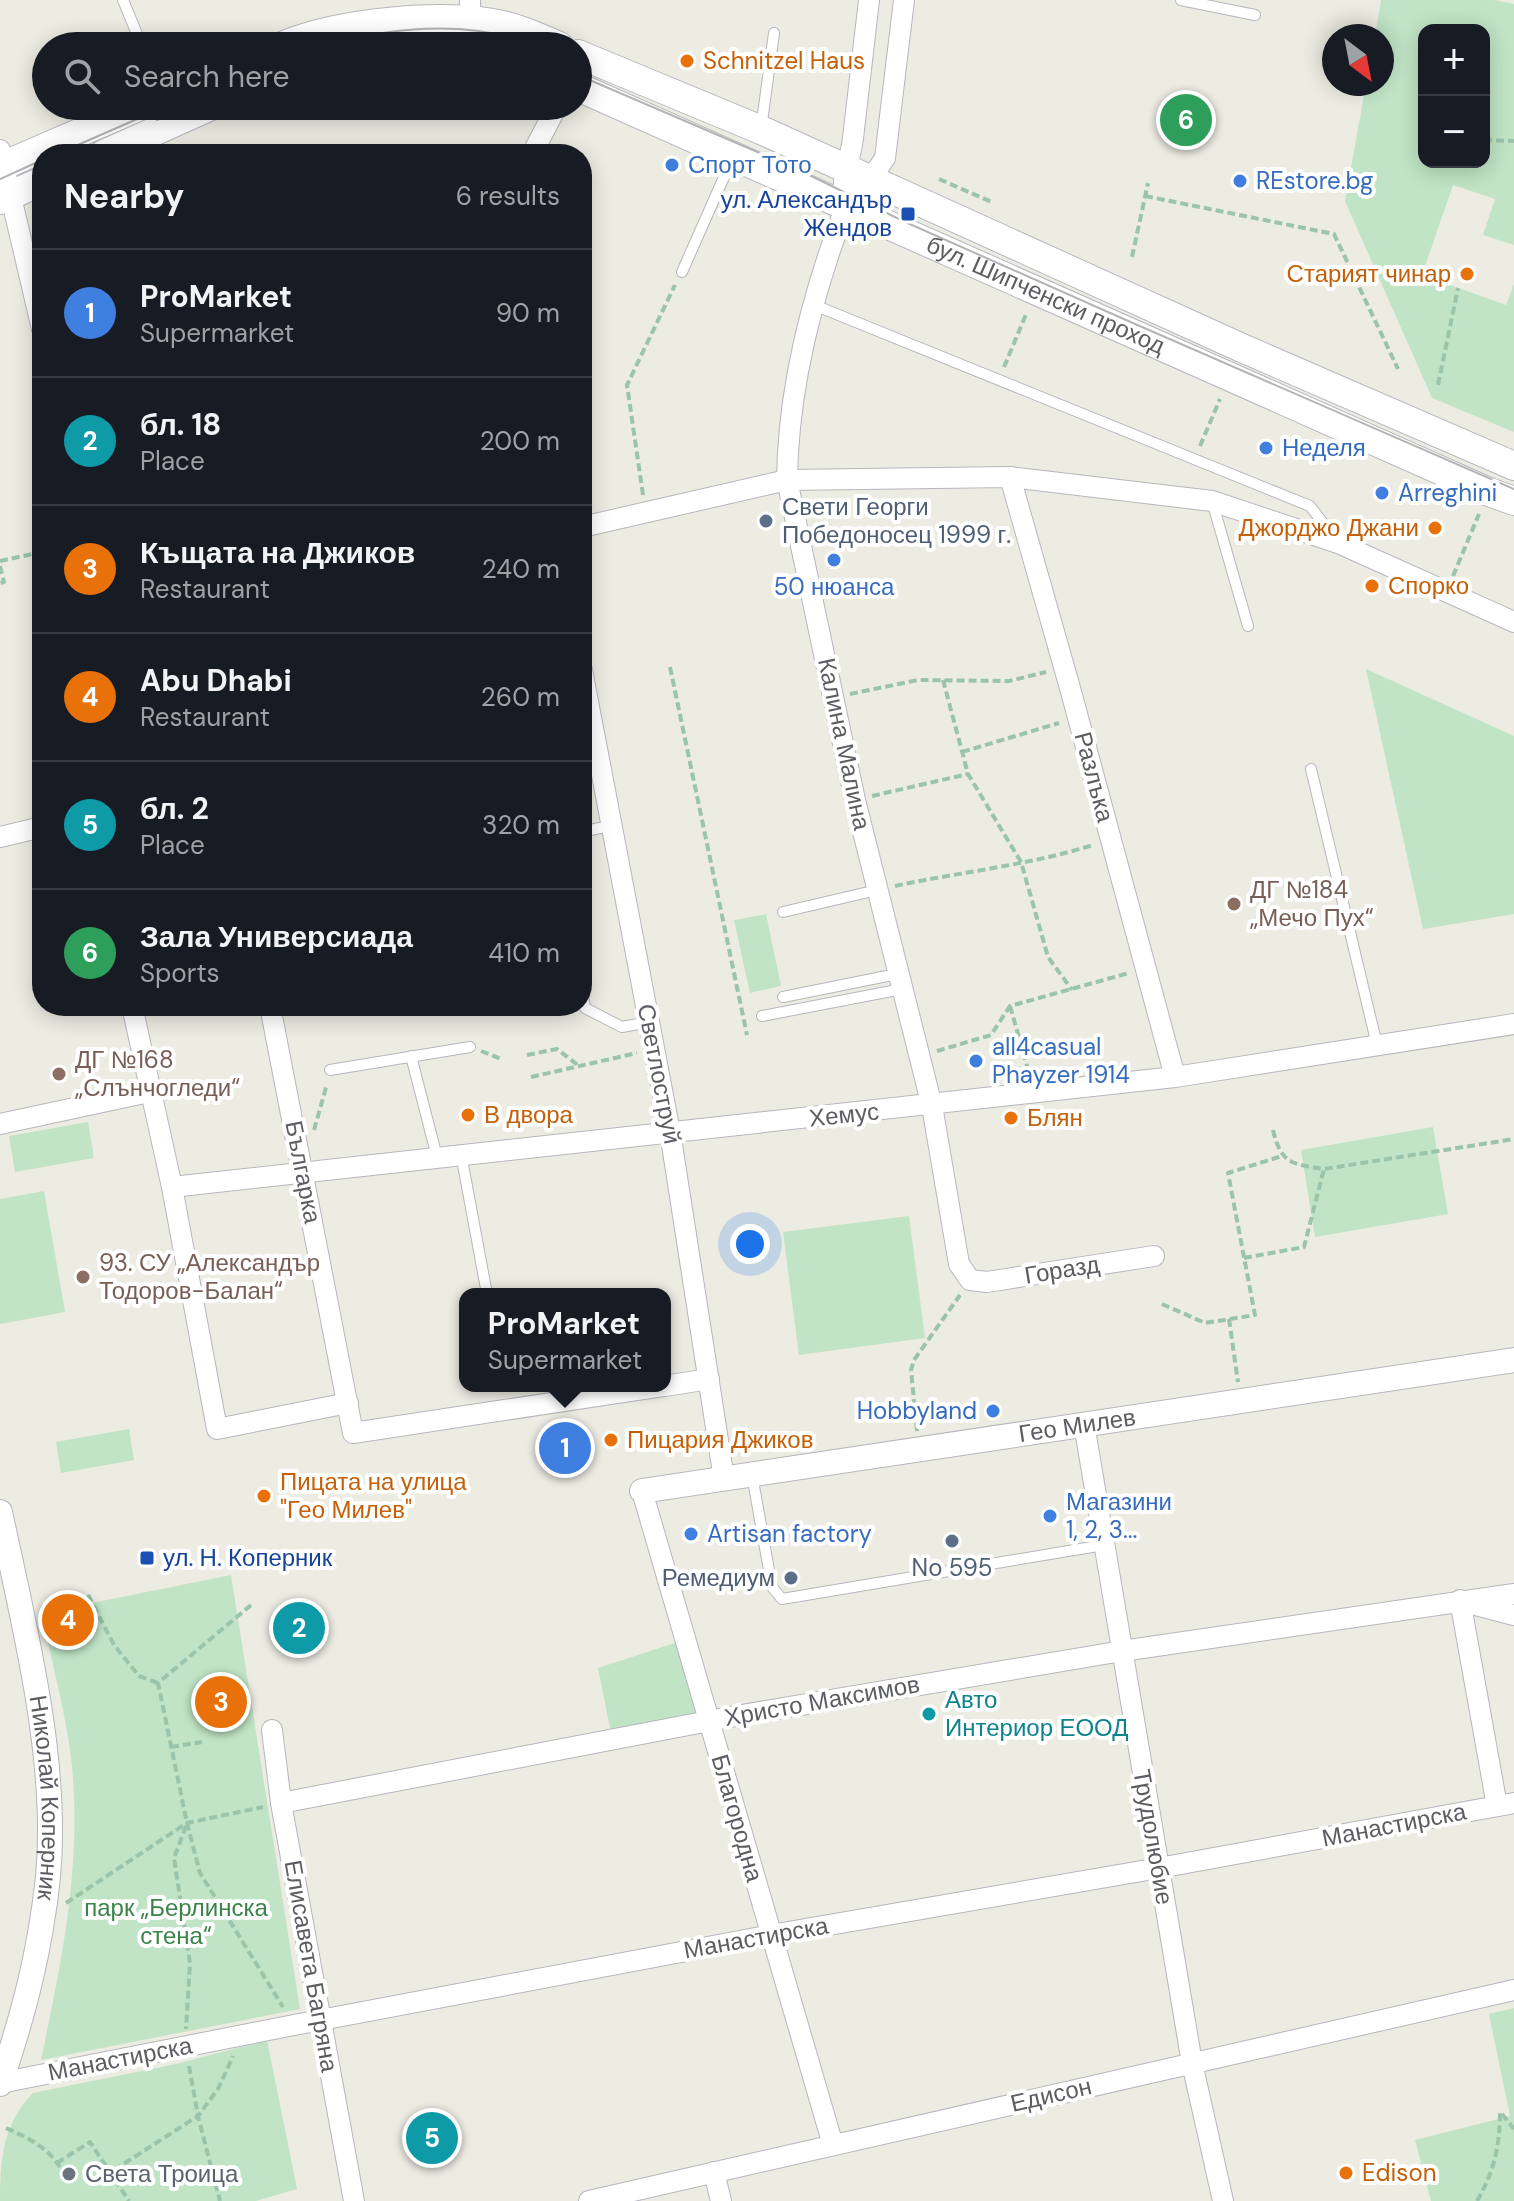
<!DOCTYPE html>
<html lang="en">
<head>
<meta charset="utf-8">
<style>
	:root { --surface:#171b24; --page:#20242c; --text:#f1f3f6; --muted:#9ea1a6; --line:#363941; --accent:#2563eb }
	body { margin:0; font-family:"DM Sans",sans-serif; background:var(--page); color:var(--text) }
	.controls { position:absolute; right:24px; top:24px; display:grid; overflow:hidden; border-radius:16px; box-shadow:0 4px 20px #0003 }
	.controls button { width:72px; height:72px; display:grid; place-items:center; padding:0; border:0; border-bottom:2px solid var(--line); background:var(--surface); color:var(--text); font:40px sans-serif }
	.compass { position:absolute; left:1322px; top:24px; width:72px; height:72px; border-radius:50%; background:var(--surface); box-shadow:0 4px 20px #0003; rotate:148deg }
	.you { position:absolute; left:750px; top:1244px; width:28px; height:28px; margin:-20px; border:6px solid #fff; border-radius:50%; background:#1a73e8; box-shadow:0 0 0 12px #1a73e833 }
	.badge { display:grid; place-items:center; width:52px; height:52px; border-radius:50%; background:var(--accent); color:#fff; font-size:26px; font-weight:700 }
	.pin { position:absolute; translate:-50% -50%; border:4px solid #fff; box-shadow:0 2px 8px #0006 }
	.popup { position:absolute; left:459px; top:1288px; width:212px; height:104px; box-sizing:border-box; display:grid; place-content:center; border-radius:16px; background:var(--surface); filter:drop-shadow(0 2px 6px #0005); font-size:26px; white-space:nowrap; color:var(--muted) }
	.popup b { font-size:30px; color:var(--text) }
	.popup::after { content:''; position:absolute; left:50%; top:100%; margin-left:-16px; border:16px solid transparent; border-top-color:var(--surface) }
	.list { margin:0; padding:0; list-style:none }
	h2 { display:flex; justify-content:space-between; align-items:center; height:104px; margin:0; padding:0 32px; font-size:34px }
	h2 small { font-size:26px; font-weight:400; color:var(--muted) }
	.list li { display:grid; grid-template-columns:52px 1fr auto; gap:24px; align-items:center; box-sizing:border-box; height:128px; padding:0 32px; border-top:2px solid var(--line) }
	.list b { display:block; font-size:30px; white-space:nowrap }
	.list p { margin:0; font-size:26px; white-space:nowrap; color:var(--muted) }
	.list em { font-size:26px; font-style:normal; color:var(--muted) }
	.icon { flex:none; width:44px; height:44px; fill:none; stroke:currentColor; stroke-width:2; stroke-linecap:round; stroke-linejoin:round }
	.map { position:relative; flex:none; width:1514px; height:2201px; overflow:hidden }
	.search { position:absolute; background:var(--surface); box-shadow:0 4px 20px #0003; left:32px; top:32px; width:560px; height:88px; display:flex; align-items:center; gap:20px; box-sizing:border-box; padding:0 28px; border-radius:44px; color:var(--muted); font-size:30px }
	.panel { position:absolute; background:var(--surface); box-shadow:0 4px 20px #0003; left:32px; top:144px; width:560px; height:872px; border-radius:32px }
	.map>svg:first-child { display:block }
</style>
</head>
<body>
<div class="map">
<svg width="1514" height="2201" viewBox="0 0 1514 2201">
	<rect width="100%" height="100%" fill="#edece3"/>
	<g fill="#c0e4c5" fill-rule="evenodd">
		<path d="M1381,0H1494L1514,4V245L1483,235L1495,199L1453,185L1422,275L1506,305L1514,284V432L1432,398L1345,201L1366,84H1382V36H1375ZM1424,30H1484V162H1424Z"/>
		<polygon points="1366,669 1514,736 1514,914 1423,929"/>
		<polygon points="766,914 781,986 750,993 734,920"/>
		<polygon points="88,1122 94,1158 15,1172 9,1136"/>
		<polygon points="1433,1127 1448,1214 1315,1237 1301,1150"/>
		<polygon points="44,1191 65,1312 0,1324 0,1199"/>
		<polygon points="909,1216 925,1338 799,1355 783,1232"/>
		<polygon points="129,1429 134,1460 61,1473 56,1442"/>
		<path d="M231,1575L300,2009L41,2060C62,1961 83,1859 71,1757C65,1709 51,1661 42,1613Z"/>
		<polygon points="684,1640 708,1721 612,1738 598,1668"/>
		<polygon points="1514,2008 1514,2201 1431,2201 1415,2140 1510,2116 1489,2014"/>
		<path d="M267,2040L297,2189L256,2201H0C0,2160 3,2123 33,2093L176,2064Z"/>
	</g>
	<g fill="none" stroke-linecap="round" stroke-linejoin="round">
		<g stroke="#b5b7bd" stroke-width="12">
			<g id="service">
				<polyline points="123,0 142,46"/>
				<polyline points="1181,0 1255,15"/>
				<polyline points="761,129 774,33"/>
				<polyline points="682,272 732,159"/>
				<polyline points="814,305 1310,506 1336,540"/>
				<polyline points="1212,501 1248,626"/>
				<polyline points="1311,769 1377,1045"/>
				<polyline points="582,829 585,831 610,826"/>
				<polyline points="783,912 877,890"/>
				<polyline points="582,990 585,1008 622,1027 649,1022"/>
				<polyline points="783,997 897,974"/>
				<polyline points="762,1016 902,989"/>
				<polyline points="411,1056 437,1157"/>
				<polyline points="330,1070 470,1047"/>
				<polyline points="461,1154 487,1294"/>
				<polyline points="752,1475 772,1587 782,1599 1104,1545"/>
			</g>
		</g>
		<g stroke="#b5b7bd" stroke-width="22">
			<g id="minor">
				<polyline points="470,0 471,46"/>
				<polyline points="0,150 42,329"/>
				<polyline points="532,154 557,106"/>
				<path d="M846,206C813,292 788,387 787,480L855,800L932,1106L959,1264L970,1280L987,1282L1154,1256"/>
				<polyline points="846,206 862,192 885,158 904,0"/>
				<path d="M846,206C839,178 850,164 853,138C858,92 864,46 869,0"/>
				<polyline points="1010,477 1070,688 1175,1077"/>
				<polyline points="582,527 787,480 1010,477 1212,501 1338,543 1514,622"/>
				<polyline points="582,670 670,1132 724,1479"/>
				<polyline points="0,837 42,827"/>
				<polyline points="132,1006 172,1187 217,1429 348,1403"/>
				<polyline points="270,1006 353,1433 663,1386"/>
				<polyline points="0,1124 149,1092"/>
				<polyline points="172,1187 1175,1077 1514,1024"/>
				<polyline points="665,1386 709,1379"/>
				<polyline points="1084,1424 1192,2063 1223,2201"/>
				<polyline points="642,1491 833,2145"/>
				<polyline points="1460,1600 1497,1806"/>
				<polyline points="1472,1604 1514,1615"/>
				<polyline points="272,1730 281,1803 354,2201"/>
				<polyline points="281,1803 730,1717 1122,1651 1514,1594"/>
				<polyline points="0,2083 294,2025 771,1935 1159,1868 1514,1803"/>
				<polyline points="714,2172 721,2201"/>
				<polyline points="589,2201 1514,1990"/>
			</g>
		</g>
		<g stroke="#b5b7bd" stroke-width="26">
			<g id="tertiary">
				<path id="s1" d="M642,1491L1514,1360"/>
				<path id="s2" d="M0,1512C24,1625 59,1761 48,1877C40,1952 24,2013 0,2084"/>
			</g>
		</g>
		<g stroke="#b6b8bf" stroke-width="30">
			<g id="secondary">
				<path d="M282,46C338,22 447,11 507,26C524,30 542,39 559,46"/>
				<polyline points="578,54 761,130 1242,348 1514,466"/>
				<path id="s3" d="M578,87C881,224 1186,356 1489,492L1514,501"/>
				<polyline points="104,154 211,106"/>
				<polyline points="0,167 141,106"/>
				<polyline points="0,200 42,181"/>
			</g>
		</g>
		<g stroke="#9ac4ac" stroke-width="4" stroke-dasharray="8 4" stroke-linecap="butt">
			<polyline points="1484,140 1514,141"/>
			<polyline points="939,179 994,203"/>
			<polyline points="1145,196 1334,234 1398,369"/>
			<polyline points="1132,257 1148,183"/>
			<polyline points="1004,367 1027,312"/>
			<polyline points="1438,385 1458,288"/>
			<polyline points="1200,446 1220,399"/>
			<polyline points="643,495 627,385 675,285"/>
			<polyline points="0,561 42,552"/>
			<polyline points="0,566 4,582 0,583"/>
			<polyline points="1453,576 1479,514"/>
			<polyline points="670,667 747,1035"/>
			<polyline points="943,680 968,774 1021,862 1048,957 1072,990"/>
			<polyline points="850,694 918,680 1009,681 1046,672"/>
			<polyline points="962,752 1059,723"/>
			<polyline points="872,796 968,774"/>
			<path d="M895,886C960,872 1030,865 1093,845"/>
			<polyline points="1010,1006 1029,1073"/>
			<polyline points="481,1051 501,1059"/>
			<polyline points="937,1051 991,1035 1010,1006 1129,973"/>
			<polyline points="527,1055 557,1049 579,1066"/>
			<polyline points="531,1077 637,1053"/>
			<polyline points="314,1130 327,1084"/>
			<path d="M1273,1130C1281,1164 1292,1164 1324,1169L1514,1139"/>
			<polyline points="1244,1258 1304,1247 1324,1169"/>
			<polyline points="1162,1304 1205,1323 1255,1315 1228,1173 1282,1156"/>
			<polyline points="1229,1319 1238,1382"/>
			<polyline points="917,1431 911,1370 914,1360 960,1295"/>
			<polyline points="88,1595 114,1645 139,1676 158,1683"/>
			<polyline points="251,1605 158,1683 187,1823 200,1873 283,2007"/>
			<polyline points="171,1747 202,1742"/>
			<polyline points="186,1826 174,1858 190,1963 186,2029"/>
			<polyline points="66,1903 187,1823 263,1807"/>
			<polyline points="189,2066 198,2116 220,2201"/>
			<polyline points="1502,2114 1514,2129"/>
			<path d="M6,2128C28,2138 46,2146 60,2167"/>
			<polyline points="57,2163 90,2142 129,2201"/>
			<polyline points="94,2183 198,2116 218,2089 233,2056"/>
			<path d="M1477,2201C1494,2172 1500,2145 1500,2112"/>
		</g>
		<use href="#service" stroke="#fff" stroke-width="10"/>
		<use href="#minor" stroke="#fff" stroke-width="20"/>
		<use href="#tertiary" stroke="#fff" stroke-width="24"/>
		<use href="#secondary" stroke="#fff" stroke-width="28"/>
		<g stroke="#b3b4b4" stroke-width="2">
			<path d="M314,46C386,30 464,16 534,46"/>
			<polyline points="578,75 797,169 903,221 1126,320 1514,489"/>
			<polyline points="157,120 188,106"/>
			<polyline points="57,154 167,106"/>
			<polyline points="0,179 42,160"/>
		</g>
	</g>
	<g fill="#e8710a" stroke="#fff" stroke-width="3">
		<circle cx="687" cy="61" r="8"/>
		<circle cx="1467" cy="274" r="8"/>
		<circle cx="1435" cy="528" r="8"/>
		<circle cx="1372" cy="586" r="8"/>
		<circle cx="468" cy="1115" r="8"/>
		<circle cx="1011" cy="1118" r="8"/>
		<circle cx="611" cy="1440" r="8"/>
		<circle cx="264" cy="1496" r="8"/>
		<circle cx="1346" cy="2173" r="8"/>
	</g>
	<g fill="#3f7fe0" stroke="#fff" stroke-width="3">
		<circle cx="672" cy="165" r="8"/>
		<circle cx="1240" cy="181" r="8"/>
		<circle cx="1266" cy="448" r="8"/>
		<circle cx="1382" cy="493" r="8"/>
		<circle cx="834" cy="560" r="8"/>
		<circle cx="976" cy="1061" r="8"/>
		<circle cx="993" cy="1411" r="8"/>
		<circle cx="1050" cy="1516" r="8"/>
		<circle cx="691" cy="1534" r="8"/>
	</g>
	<g fill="#1a4fb4" stroke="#fff" stroke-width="3">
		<rect x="900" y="206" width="16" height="16" rx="4"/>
		<rect x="139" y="1550" width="16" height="16" rx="4"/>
	</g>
	<g fill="#5c6f8a" stroke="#fff" stroke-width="3">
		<circle cx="766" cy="521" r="8"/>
		<circle cx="952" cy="1541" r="8"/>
		<circle cx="791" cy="1578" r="8"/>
	</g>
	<g fill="#8d6e63" stroke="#fff" stroke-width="3">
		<circle cx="1234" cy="904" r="8"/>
		<circle cx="59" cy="1074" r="8"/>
		<circle cx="83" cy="1277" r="8"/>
	</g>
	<circle fill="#0f9aa8" stroke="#fff" stroke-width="3" cx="929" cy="1714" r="8"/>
	<circle fill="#6b7280" stroke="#fff" stroke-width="3" cx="69" cy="2174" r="8"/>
	<g text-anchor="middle" stroke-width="8" stroke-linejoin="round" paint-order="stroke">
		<g font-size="24" fill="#c56008" stroke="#fff" text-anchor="start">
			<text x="703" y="69">Schnitzel Haus</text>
			<text x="1451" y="282" text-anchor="end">Старият чинар</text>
			<text x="1419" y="536" text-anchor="end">Джорджо Джани</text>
			<text x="1388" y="594">Спорко</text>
			<text x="484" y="1123">В двора</text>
			<text x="1027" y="1126">Блян</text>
			<text x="627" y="1448">Пицария Джиков</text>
			<text x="280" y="1490">Пицата на улица<tspan x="280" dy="28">"Гео Милев"</tspan></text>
			<text x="1362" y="2181">Edison</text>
		</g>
		<g font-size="24" fill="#366cbe" stroke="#fff" text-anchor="start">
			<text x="688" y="173">Спорт Тото</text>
			<text x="1256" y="189">REstore.bg</text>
			<text x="1282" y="456">Неделя</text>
			<text x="1398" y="501">Arreghini</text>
			<text x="834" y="595" text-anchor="middle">50 нюанса</text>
			<text x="992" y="1055">all4casual<tspan x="992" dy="28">Phayzer 1914</tspan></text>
			<text x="977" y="1419" text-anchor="end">Hobbyland</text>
			<text x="1066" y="1510">Магазини<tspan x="1066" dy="28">1, 2, 3...</tspan></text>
			<text x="707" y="1542">Artisan factory</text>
		</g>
		<g font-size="24" fill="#164399" stroke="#fff" text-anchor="end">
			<text x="892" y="208">ул. Александър<tspan x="892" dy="28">Жендов</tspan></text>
			<text x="163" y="1566" text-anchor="start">ул. Н. Коперник</text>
		</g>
		<g font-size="24" fill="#5b5d63" stroke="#fff">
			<text dy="8" stroke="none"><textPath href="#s3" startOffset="512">бул. Шипченски проход</textPath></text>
			<text transform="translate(844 744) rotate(78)" y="8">Калина Малина</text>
			<text transform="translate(1094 777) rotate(75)" y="8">Разлъка</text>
			<text transform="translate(659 1074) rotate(79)" y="8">Светлоструй</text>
			<text transform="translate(844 1115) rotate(-6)" y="8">Хемус</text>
			<text transform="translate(303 1172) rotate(79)" y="8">Българка</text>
			<text transform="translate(1062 1270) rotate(-9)" y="8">Горазд</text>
			<text dy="8" stroke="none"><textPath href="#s1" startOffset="440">Гео Милев</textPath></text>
			<text transform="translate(822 1701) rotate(-10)" y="8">Христо Максимов</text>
			<text dy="8" stroke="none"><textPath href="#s2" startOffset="290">Николай Коперник</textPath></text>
			<text transform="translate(737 1818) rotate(74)" y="8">Благородна</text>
			<text transform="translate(1394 1825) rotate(-11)" y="8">Манастирска</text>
			<text transform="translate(1153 1837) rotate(80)" y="8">Трудолюбие</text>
			<text transform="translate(756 1938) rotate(-10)" y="8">Манастирска</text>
			<text transform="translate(311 1966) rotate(80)" y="8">Елисавета Багряна</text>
			<text transform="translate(120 2059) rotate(-11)" y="8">Манастирска</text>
			<text transform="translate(1051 2095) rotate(-13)" y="8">Едисон</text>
		</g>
		<g font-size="24" fill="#4e5e75" stroke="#fff" text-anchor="start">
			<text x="782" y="515">Свети Георги<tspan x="782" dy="28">Победоносец 1999 г.</tspan></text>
			<text x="952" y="1576" text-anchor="middle">No 595</text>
			<text x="775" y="1586" text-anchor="end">Ремедиум</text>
		</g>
		<g font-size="24" fill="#785e54" stroke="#fff" text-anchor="start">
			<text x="1250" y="898">ДГ №184<tspan x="1250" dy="28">„Мечо Пух“</tspan></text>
			<text x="75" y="1068">ДГ №168<tspan x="75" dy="28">„Слънчогледи“</tspan></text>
			<text x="99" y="1271">93. СУ „Александър<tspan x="99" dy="28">Тодоров-Балан“</tspan></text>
		</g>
		<g font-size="24" fill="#0d838f" stroke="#fff" text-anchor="start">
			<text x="945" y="1708">Авто<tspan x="945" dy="28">Интериор ЕООД</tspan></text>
		</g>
		<g font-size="24" fill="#398448" stroke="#fff">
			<text x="176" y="1916">парк „Берлинска<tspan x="176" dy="28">стена“</tspan></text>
		</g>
		<g font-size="24" fill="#5b616d" stroke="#fff" text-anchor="start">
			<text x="85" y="2182">Света Троица</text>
		</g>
	</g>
</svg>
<div class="controls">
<button>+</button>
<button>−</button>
</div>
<svg class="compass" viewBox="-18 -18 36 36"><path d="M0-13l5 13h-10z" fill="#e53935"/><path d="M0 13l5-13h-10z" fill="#9ea1a6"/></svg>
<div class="you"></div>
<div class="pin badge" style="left:565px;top:1448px;background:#3f7fe0">1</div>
<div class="popup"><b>ProMarket</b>Supermarket</div>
<div class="pin badge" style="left:299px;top:1628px;background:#0f9aa8">2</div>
<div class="pin badge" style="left:221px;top:1702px;background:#e8710a">3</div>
<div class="pin badge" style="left:68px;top:1620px;background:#e8710a">4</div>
<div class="pin badge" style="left:432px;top:2138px;background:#0f9aa8">5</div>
<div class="pin badge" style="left:1186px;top:120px;background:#2e9e5b">6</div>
<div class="search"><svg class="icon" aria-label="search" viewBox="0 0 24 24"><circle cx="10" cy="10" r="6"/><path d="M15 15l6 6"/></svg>Search here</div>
<section class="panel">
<h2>Nearby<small>6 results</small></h2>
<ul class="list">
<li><span class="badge" style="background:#3f7fe0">1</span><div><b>ProMarket</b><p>Supermarket</p></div><em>90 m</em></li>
<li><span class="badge" style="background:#0f9aa8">2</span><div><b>бл. 18</b><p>Place</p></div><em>200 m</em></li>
<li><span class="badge" style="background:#e8710a">3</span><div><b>Къщата на Джиков</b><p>Restaurant</p></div><em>240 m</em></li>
<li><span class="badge" style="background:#e8710a">4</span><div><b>Abu Dhabi</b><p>Restaurant</p></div><em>260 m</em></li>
<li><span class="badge" style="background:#0f9aa8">5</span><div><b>бл. 2</b><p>Place</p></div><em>320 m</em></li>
<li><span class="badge" style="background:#2e9e5b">6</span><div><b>Зала Универсиада</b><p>Sports</p></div><em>410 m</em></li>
</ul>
</section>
</div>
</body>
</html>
